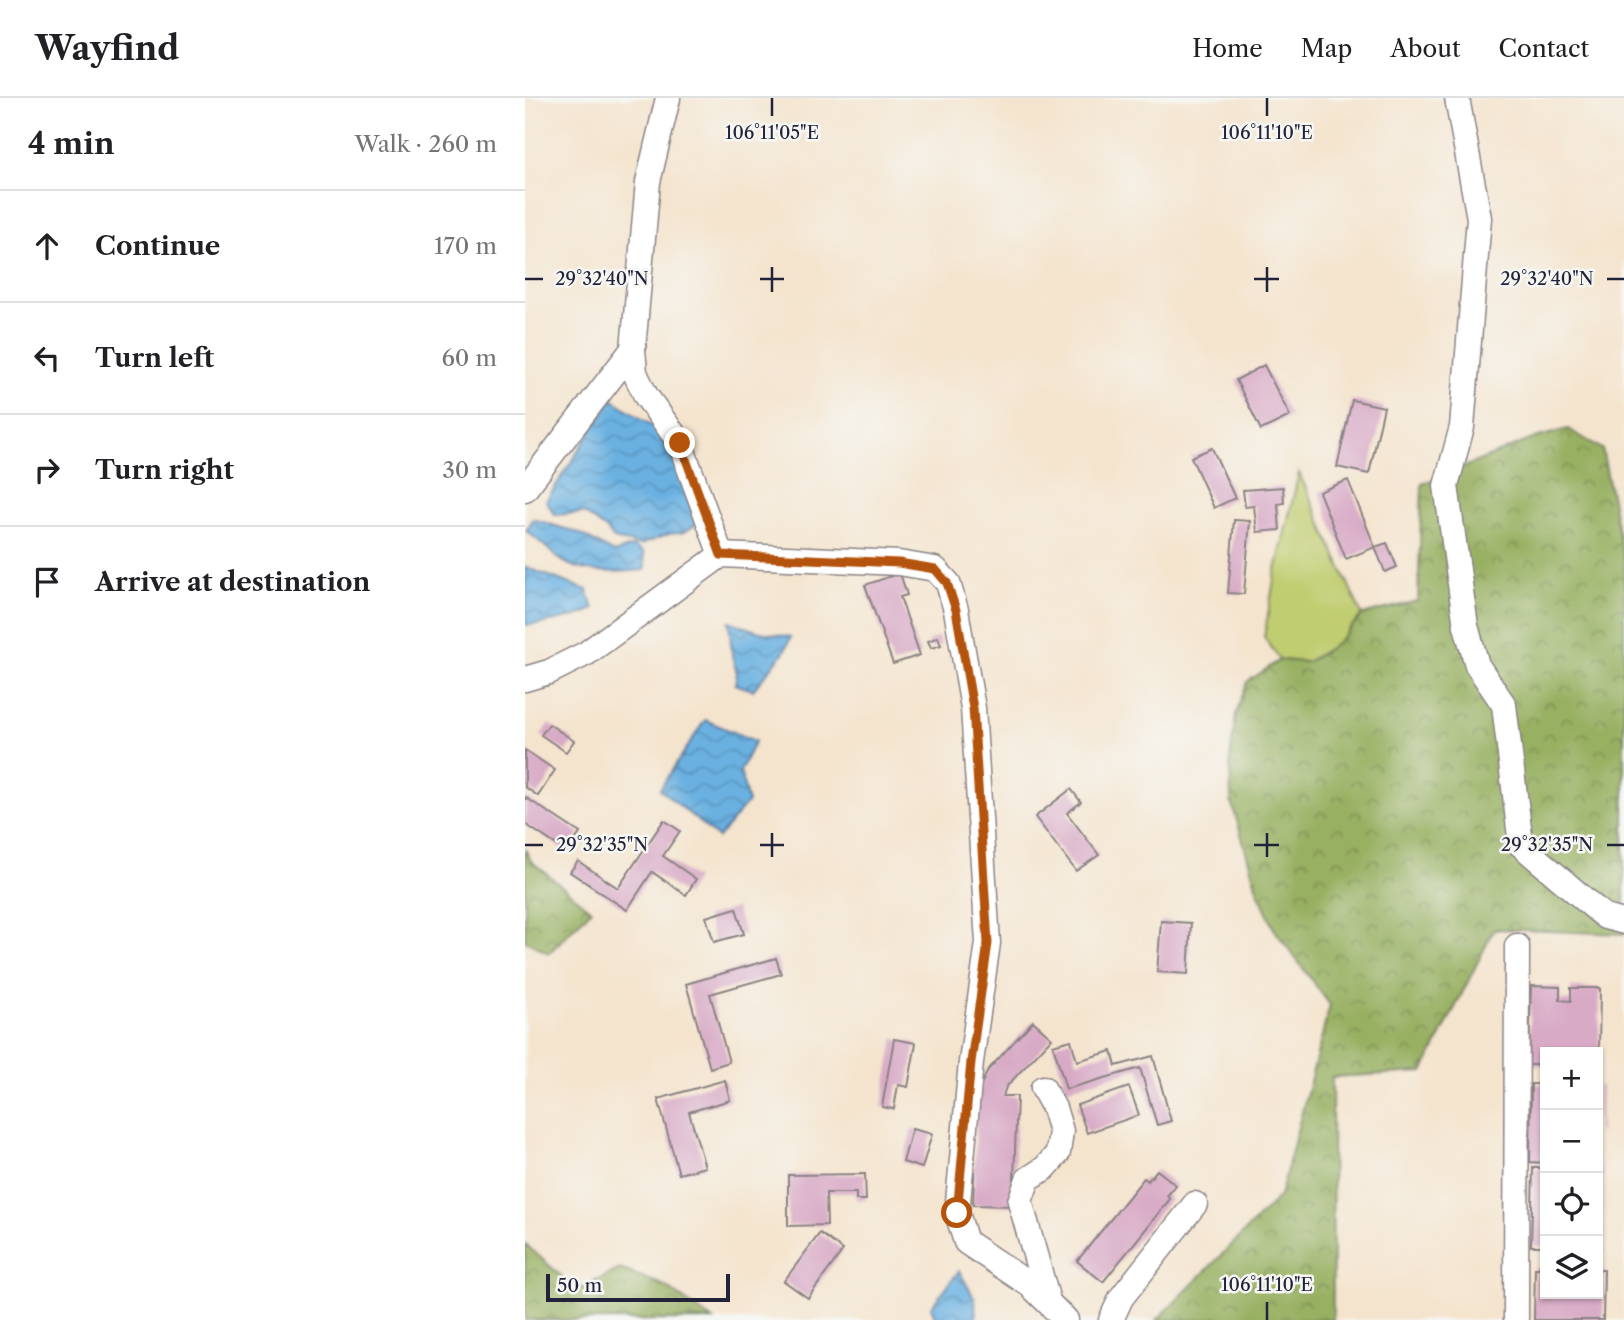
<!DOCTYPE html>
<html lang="en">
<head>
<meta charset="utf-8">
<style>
	:root { --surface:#fff; --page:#f6f6f6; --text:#202124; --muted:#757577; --line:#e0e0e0 }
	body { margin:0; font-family:"Libre Caslon Text",serif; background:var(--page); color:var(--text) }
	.controls { position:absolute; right:21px; bottom:21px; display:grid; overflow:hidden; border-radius:0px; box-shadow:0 2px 5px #0004 }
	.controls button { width:63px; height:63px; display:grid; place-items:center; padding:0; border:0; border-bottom:2px solid var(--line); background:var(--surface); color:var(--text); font:35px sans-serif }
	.scale { position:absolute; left:21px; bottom:18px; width:184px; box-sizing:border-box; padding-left:7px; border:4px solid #22223b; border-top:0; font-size:19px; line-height:24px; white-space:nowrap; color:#22223b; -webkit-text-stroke:5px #f6f6f2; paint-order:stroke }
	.stop { position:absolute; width:21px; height:21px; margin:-16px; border:5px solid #b45309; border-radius:50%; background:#fff }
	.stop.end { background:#b45309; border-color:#fff; box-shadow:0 2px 7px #0008 }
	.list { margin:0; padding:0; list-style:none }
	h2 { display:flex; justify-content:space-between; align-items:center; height:91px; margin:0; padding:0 28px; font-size:30px }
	h2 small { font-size:23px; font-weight:400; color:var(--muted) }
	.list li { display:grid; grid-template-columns:46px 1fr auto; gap:21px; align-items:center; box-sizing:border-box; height:112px; padding:0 28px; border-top:2px solid var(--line) }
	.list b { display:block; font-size:26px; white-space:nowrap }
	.list em { font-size:23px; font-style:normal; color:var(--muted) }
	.icon { flex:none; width:38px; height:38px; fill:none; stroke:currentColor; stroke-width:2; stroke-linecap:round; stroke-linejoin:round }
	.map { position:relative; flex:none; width:1099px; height:1222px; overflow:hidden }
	header { display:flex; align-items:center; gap:42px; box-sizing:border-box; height:98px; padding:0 35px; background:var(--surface); border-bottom:2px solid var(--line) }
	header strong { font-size:33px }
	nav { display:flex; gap:38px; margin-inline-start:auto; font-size:24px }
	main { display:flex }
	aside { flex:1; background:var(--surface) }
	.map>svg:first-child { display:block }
</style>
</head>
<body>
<header>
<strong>Wayfind</strong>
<nav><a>Home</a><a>Map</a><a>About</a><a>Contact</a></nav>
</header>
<main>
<aside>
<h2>4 min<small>Walk · 260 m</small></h2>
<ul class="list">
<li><svg class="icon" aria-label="ahead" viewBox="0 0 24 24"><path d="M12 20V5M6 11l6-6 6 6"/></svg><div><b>Continue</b></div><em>170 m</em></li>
<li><svg class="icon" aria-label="left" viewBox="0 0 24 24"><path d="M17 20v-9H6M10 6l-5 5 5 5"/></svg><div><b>Turn left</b></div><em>60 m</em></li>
<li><svg class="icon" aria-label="right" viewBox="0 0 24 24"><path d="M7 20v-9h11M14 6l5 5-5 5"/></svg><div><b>Turn right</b></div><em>30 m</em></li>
<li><svg class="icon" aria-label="arrive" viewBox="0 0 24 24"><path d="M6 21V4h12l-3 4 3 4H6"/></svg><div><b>Arrive at destination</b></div></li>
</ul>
</aside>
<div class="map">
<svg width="1099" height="1222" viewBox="0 0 1099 1222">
	<defs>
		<pattern id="forest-crowns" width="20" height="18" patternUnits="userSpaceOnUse" patternTransform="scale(1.75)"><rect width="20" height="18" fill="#98b062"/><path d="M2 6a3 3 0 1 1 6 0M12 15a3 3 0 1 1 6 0" fill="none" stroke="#7c8f52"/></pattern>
		<pattern id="water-waves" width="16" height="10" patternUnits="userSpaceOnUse" patternTransform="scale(1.75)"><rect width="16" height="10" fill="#6ab1e1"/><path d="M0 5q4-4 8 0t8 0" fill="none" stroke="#5790b8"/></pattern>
	</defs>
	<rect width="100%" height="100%" fill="#f6f6f2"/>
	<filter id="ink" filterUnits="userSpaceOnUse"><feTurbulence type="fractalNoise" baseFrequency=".0143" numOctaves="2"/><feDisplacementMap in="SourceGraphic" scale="14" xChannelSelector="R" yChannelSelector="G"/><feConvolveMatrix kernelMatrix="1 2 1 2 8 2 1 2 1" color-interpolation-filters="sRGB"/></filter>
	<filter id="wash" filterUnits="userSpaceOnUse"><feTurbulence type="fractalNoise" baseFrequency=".00686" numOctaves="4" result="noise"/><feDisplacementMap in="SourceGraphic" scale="28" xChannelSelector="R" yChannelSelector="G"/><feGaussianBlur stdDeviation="1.57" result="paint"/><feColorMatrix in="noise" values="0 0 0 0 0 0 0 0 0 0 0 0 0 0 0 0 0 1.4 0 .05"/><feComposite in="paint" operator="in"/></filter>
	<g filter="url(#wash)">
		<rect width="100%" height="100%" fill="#f4e4ce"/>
		<polygon fill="#c0cd6f" stroke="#717855" stroke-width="2" points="774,375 837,517 811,546 782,564 755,562 739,539 750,476"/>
		<g fill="url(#forest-crowns)" stroke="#5d694e" stroke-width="2">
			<polygon points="1043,331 1077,351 1099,462 1099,836 969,831 898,974 807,979 808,1222 632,1222 755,1098 805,907 749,831 732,791 706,702 705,661 711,616 722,584 755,562 782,564 811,546 837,517 893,503 897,386 1010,340"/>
			<polygon points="0,751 6,763 66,812 24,855 0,843"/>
			<polygon points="0,1146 52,1192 95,1171 138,1187 188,1222 0,1222"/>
		</g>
		<g fill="url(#water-waves)" stroke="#466a8e" stroke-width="2">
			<polygon points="87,301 129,329 148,352 176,423 160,434 144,436 116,447 89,441 82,432 59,415 30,417 21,403"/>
			<path d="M8,421L54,435L89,455L108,448L119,455L120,472C97,474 59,477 39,464C27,456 16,443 1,433Z"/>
			<path d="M0,469L62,492L69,511C47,521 25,525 1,527Z"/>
			<polygon points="204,523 235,534 266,539 259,554 228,592 210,586 212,575 207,557"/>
			<polygon points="180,622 230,643 215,673 223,704 193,740 135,691"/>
			<polygon points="434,1173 450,1201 451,1222 411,1222 406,1209"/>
		</g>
		<g id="blocks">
			<g fill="#d8aac6">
				<polygon points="739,267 765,318 736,332 711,282"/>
				<polygon points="827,302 859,309 844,376 812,369"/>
				<polygon points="687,350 710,400 689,410 666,359"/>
				<polygon points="823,382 850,449 862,445 872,469 860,474 850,449 821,461 794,394"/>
				<polygon points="758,389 759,405 753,406 755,432 732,434 729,408 720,409 718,392"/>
				<polygon points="709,422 725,423 719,496 703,495"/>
				<polygon points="375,475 382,497 375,499 395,557 368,566 340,487"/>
				<polygon points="413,539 416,547 406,550 403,543"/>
				<polygon points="24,626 49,643 41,654 16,637"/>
				<polygon points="0,652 30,672 13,698 0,689"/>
				<polygon points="546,691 556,704 542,715 574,757 551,773 510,719"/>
				<polygon points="0,699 55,735 42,754 0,726"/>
				<polygon points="139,722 155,733 138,758 171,781 161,797 127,774 102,812 45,774 53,763 93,790"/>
				<polygon points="211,810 219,836 189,844 181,819"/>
				<polygon points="636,823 666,825 663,876 632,874"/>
				<polygon points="251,860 256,876 185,896 204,964 185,970 161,886"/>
				<polygon points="1006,888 1035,889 1035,902 1046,903 1046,890 1075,890 1074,954 1020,954 1020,967 1004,967"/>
				<polygon points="508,923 527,940 481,989 478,998 492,998 488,1108 448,1107 452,996 463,972"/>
				<polygon points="369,941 391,945 383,989 373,987 369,1011 357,1009"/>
				<polygon points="546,942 552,963 587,953 591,968 628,958 646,1023 632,1027 615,970 541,991 528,947"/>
				<polygon points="200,982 205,1002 164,1014 180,1069 154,1076 133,1001"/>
				<polygon points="1006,986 1020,986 1020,1065 1005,1064"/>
				<polygon points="1073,988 1076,988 1075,1034 1073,1034"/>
				<polygon points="604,989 614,1017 562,1035 552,1007"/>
				<polygon points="387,1031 407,1036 397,1070 378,1064"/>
				<polygon points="1008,1070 1020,1070 1020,1148 1006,1148"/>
				<polygon points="632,1072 651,1087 642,1098 645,1101 578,1184 552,1163 619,1080 623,1083"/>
				<polygon points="1073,1072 1077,1072 1076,1150 1073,1150"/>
				<polygon points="340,1076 341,1102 331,1102 331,1095 301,1095 302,1127 263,1128 263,1077"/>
				<polygon points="295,1135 318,1152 283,1200 259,1183"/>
				<polygon points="1010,1170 1020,1170 1020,1196 1073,1196 1073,1172 1079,1172 1078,1222 1009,1222"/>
			</g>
		</g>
	</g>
	<g filter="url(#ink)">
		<use href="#blocks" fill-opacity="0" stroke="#8b8384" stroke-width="2"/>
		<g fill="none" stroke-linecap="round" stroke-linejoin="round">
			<g stroke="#8b8384" stroke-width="27">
				<g id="minor">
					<polyline points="143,0 123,84 108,251 110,275 121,298 155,345 196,457"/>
					<polyline points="932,0 954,120 937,329 921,388 941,528 952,567 979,607 996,747 1080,819 1099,824"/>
					<polyline points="0,391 108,251"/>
					<polyline points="0,581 24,574 62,555 196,457 374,465 410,471 423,485 431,512 448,610 463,845 446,964 432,1115 441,1144 505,1187 541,1222"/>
					<polyline points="518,990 529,1010 536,1033 533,1055 520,1070 503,1081 495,1103 523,1203"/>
					<polyline points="586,1222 596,1200 670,1106"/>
					<polyline points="991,1222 992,848"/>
				</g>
			</g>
			<use href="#minor" stroke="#fff" stroke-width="24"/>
		</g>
	</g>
	<g fill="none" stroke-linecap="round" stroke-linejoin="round" filter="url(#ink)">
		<polyline stroke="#b45309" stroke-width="9" points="155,345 196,457 374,465 410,471 422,485 431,512 448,610 463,845 446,964 432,1115"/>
	</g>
	<path fill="none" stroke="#22223b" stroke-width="2.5" d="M247,0V18M742,0V18M247,169V194M742,169V194M0,181H18M235,181H259M729,181H754M1082,181H1099M247,735V759M742,735V759M0,747H18M235,747H259M729,747H754M1082,747H1099M742,1204V1222"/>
	<g font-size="18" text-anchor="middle" fill="#22223b" stroke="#f6f6f2" stroke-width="5" stroke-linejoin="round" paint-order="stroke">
		<text x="247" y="41">106°11'05"E</text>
		<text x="742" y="41">106°11'10"E</text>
		<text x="77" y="187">29°32'40"N</text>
		<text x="1022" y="187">29°32'40"N</text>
		<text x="77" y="753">29°32'35"N</text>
		<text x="1022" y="753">29°32'35"N</text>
		<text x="742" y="1193">106°11'10"E</text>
	</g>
</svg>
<div class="controls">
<button>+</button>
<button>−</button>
<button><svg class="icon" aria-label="locate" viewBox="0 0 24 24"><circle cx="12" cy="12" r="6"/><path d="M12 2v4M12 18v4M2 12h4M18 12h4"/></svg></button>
<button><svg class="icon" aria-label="layers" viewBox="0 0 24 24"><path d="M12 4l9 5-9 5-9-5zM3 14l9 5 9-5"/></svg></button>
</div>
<div class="scale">50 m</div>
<div class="stop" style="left:432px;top:1115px"></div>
<div class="stop end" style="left:155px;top:345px"></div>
</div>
</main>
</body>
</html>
